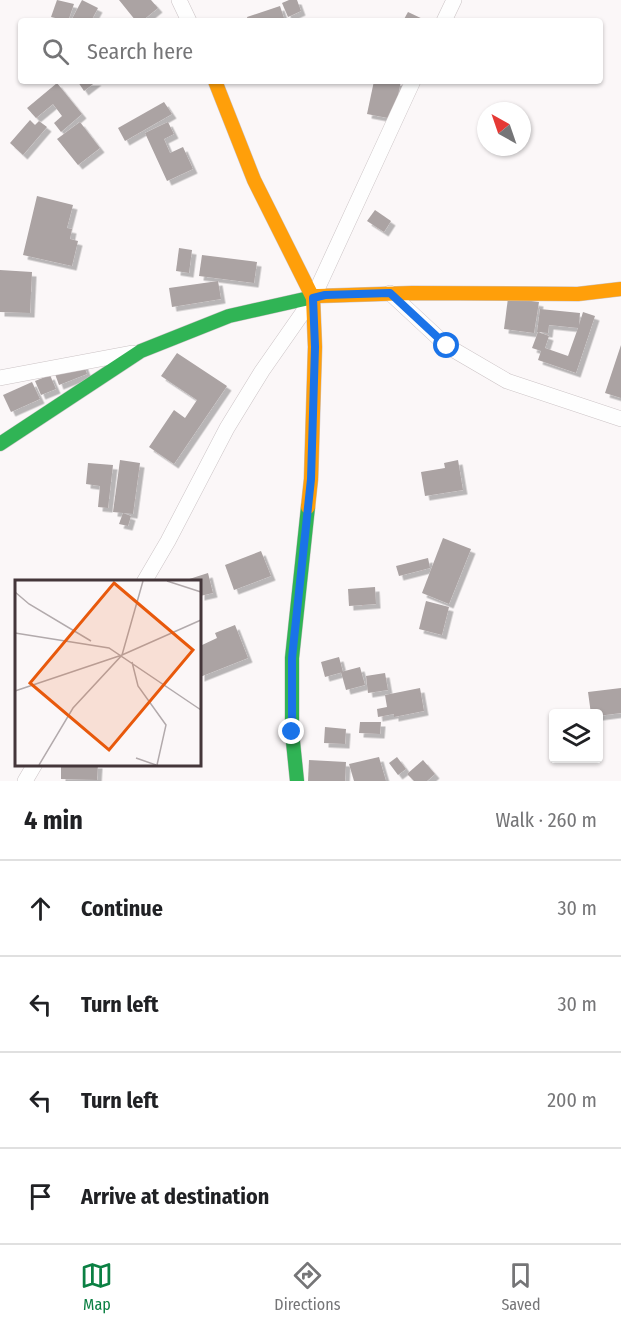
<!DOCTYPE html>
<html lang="en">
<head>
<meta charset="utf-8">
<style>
	:root { --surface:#fff; --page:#f2f2f2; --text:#202124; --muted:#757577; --line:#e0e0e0; --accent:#0b8043 }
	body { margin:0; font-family:"Fira Sans Condensed",sans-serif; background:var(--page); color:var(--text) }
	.controls { position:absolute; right:18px; bottom:18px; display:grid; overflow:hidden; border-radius:6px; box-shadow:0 2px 4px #0004 }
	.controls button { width:54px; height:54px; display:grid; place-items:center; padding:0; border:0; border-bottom:2px solid var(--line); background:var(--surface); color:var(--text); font:30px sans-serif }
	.compass { position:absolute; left:477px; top:102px; width:54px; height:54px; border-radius:50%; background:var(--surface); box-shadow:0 2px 4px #0004; rotate:320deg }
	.stop { position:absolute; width:18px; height:18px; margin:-14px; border:4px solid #1a73e8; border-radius:50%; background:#fff }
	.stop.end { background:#1a73e8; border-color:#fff; box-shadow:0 2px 6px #0008 }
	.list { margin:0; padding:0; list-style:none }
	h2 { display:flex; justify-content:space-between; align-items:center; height:78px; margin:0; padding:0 24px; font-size:26px }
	h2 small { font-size:20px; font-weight:400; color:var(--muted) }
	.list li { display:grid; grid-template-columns:39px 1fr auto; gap:18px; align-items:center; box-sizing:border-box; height:96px; padding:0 24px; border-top:2px solid var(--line) }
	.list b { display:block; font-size:22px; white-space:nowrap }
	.list em { font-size:20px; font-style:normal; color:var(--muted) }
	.icon { flex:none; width:33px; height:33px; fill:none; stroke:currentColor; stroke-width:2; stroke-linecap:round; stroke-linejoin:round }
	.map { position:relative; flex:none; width:621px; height:781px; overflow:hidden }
	.search { position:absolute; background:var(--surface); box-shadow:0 2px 4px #0004; left:18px; right:18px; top:18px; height:66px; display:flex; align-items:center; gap:15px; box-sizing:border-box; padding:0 21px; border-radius:6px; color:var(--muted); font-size:22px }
	.sheet { height:462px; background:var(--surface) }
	nav { display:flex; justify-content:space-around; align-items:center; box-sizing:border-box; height:84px; border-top:2px solid var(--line); background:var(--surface); font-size:16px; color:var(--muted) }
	nav a { display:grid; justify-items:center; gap:3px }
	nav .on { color:var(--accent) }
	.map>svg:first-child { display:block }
</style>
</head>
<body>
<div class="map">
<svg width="621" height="781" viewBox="0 0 621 781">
	<defs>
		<filter id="shadow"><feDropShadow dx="4.5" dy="4.5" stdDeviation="0" flood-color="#0004"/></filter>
	</defs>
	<rect width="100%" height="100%" fill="#fbf7f8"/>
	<g fill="#aba3a3" filter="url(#shadow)">
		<polygon points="57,0 74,4 68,21 51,17"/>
		<polygon points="82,0 98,8 91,21 76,21 72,19"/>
		<polygon points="119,0 151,0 158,8 142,21 136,21"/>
		<polygon points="289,0 297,0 301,11 288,17 282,3"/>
		<polygon points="280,6 285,21 248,21 247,17"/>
		<polygon points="408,12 427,21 403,21"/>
		<polygon points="79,81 97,81 84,91 78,82"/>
		<polygon points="374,81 401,81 393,119 367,114"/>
		<polygon points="57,83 82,114 61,132 54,123 62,116 53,104 36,118 27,108"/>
		<polygon points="164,102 172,114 125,141 118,128"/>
		<polygon points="30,120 35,125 39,121 47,127 23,155 10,143"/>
		<polygon points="80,122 100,148 78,165 57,139"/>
		<polygon points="168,122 174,134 164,139 170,153 183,147 193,169 167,181 145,133"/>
		<polygon points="37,196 73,205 67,228 72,229 70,239 78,241 72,266 23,255"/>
		<polygon points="375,210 391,221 384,232 367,221"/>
		<polygon points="179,248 192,250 189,273 176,271"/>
		<polygon points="202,255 257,262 254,283 199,276"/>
		<polygon points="0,270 32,272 30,313 0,312"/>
		<polygon points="218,281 221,299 172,307 169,288"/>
		<polygon points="508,298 539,302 534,333 504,329"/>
		<polygon points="540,309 580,313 579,325 583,312 595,316 576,373 538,360 541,351 532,348 538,332 549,336 545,348 568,356 578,328 549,325 548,333 537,332"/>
		<polygon points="621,345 621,398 605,393"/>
		<polygon points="177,353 227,386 174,464 149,447 174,410 185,418 197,400 161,376"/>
		<polygon points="83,363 87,374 59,385 55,374"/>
		<polygon points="50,375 56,389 41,395 35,381"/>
		<polygon points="32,382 40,399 11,412 3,395"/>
		<polygon points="120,460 140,463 133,514 113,512"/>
		<polygon points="458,460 463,490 425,496 421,472 445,468 444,463"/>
		<polygon points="88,463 113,465 108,508 98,507 100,486 86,484"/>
		<polygon points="123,513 131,516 128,526 119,524"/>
		<polygon points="443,538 471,549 449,604 422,593"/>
		<polygon points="261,551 271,576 234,590 225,565"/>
		<polygon points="428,558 430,568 399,576 396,566"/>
		<polygon points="208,573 213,593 200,596 200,582 180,582"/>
		<polygon points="375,587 376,604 349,606 348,589"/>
		<polygon points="426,601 449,607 442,635 419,629"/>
		<polygon points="235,625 248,658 200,677 200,646 217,638 215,633"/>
		<polygon points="339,657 343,672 325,677 321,662"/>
		<polygon points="360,667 365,685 346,690 341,672"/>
		<polygon points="385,673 388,690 368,693 366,676"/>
		<polygon points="420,688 424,711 394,717 394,714 378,717 377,709 387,707 385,695"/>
		<polygon points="621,688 621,713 598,716 598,714 591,714 588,692"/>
		<polygon points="360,722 381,722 380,734 359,733"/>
		<polygon points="325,727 346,729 345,744 324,743"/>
		<polygon points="379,757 386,781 354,781 349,764"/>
		<polygon points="397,757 406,769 398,775 389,763"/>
		<polygon points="309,760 346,762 345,781 308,781"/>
		<polygon points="423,760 435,774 427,781 414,781 407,774"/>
		<polygon points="61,764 98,764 97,780 61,779"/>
	</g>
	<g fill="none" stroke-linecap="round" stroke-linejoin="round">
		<g stroke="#cbc3c5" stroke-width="16">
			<g id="street">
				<polyline points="179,0 189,21"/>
				<polyline points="444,21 454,0"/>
				<polyline points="390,293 447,346 507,381 621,419"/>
				<polyline points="0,378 132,353"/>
				<polyline points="144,582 168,541 227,428 262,371 313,298 413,81"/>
				<polyline points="25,781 35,764"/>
			</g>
		</g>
		<g stroke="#cbc3c5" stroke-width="15">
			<g id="fast">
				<polyline points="0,444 141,351 229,316 318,296"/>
				<polyline points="297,781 292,732 292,658 308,507"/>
			</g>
		</g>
		<g stroke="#cbc3c5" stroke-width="15">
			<g id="slow">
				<polyline points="215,81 254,180 313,298 315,347 311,479 308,507"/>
				<polyline points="318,296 412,293 578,294 621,289"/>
			</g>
		</g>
		<use href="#street" stroke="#fefefe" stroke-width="15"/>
		<use href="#fast" stroke="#30b455" stroke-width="14"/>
		<use href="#slow" stroke="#ff9f0a" stroke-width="14"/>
	</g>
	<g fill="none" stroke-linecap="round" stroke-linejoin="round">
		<polyline stroke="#1a73e8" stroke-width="8" points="292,732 292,658 311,479 315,347 313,298 325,295 390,293 447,346"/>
	</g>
	<g transform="translate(15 580)">
		<rect width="186" height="186" fill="#fbf7f8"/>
		<path fill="none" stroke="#b2aaac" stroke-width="1.5" d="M152,1L186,12M0,12L14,24L76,61M0,53L94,68L186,130M117,82L123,106L151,145L142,185M0,111L107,75L186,40M121,178L141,185M24,185L58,128L107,75L128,1"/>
		<path fill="#e8590c" fill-opacity="0.15" stroke="#e8590c" stroke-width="3" d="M99,3L178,70L94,170L15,103Z"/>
		<rect width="186" height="186" fill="none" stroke="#44363a" stroke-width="3"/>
	</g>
</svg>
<div class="controls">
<button><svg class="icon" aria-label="layers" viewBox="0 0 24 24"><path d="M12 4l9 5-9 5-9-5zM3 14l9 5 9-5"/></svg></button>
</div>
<svg class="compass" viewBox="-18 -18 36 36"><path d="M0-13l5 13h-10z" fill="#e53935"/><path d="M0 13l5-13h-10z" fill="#757577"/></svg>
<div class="stop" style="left:447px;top:346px"></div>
<div class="stop end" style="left:292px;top:732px"></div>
<div class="search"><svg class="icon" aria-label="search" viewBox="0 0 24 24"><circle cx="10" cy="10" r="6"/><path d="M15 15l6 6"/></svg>Search here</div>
</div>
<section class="sheet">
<h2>4 min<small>Walk · 260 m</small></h2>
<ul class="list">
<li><svg class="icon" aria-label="ahead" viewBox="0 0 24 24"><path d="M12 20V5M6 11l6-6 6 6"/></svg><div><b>Continue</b></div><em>30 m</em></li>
<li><svg class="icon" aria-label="left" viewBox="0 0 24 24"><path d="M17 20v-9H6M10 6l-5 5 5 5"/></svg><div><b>Turn left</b></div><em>30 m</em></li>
<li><svg class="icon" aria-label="left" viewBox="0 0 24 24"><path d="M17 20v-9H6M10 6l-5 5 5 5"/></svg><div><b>Turn left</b></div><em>200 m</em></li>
<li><svg class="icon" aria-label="arrive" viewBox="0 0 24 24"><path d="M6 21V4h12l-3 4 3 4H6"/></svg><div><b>Arrive at destination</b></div></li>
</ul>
</section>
<nav>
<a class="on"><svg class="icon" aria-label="map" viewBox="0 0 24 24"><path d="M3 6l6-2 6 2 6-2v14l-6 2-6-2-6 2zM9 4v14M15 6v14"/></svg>Map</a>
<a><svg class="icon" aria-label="directions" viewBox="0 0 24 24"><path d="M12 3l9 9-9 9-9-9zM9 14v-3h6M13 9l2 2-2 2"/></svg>Directions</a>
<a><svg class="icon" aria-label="saved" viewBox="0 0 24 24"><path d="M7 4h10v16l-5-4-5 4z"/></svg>Saved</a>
</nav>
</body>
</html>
